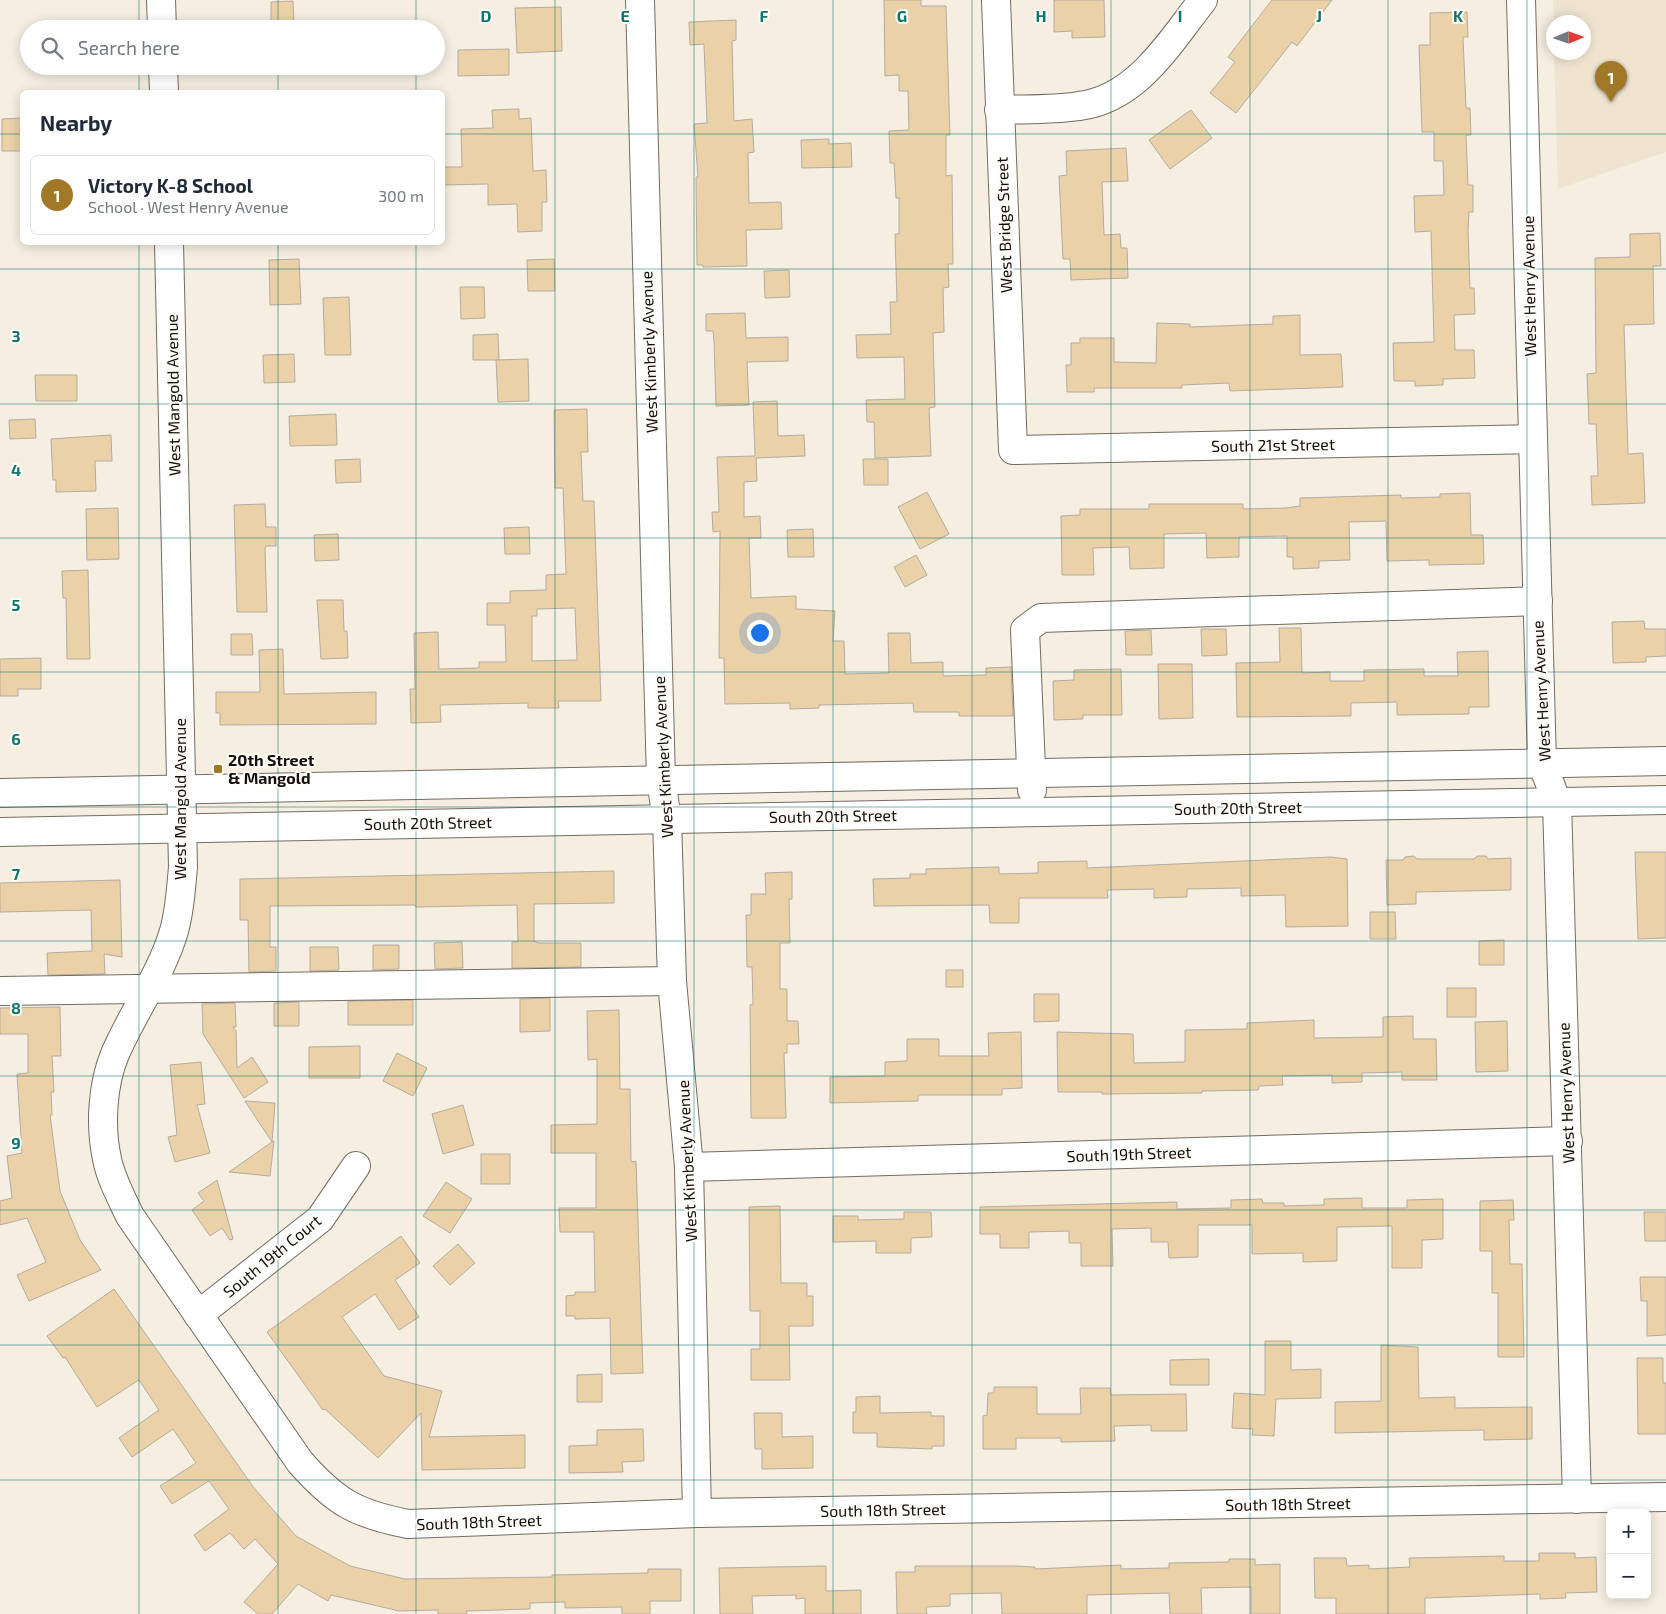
<!DOCTYPE html>
<html lang="en">
<head>
<meta charset="utf-8">
<style>
	:root { --surface:#fff; --page:#f6f6f7; --text:#1f2937; --muted:#747a83; --line:#e0e1e3; --accent:#a17827 }
	body { margin:0; font-family:"Exo 2",sans-serif; background:var(--page); color:var(--text) }
	.controls { position:absolute; right:15px; bottom:15px; display:grid; overflow:hidden; border-radius:8px; box-shadow:0 2px 12px #0003 }
	.controls button { width:45px; height:45px; display:grid; place-items:center; padding:0; border:0; border-bottom:1px solid var(--line); background:var(--surface); color:var(--text); font:25px sans-serif }
	.compass { position:absolute; left:1546px; top:15px; width:45px; height:45px; border-radius:50%; background:var(--surface); box-shadow:0 2px 12px #0003; rotate:88deg }
	.you { position:absolute; left:759px; top:632px; width:18px; height:18px; margin:-12px; border:4px solid #fff; border-radius:50%; background:#1a73e8; box-shadow:0 0 0 8px #1a73e833 }
	.badge { display:grid; place-items:center; width:32px; height:32px; border-radius:50%; background:var(--accent); color:#fff; font-size:16px; font-weight:700 }
	.pin { position:absolute; translate:-50% -41px; filter:drop-shadow(0 1px 2px #0008) }
	.pin::after { content:''; position:absolute; top:26px; width:18px; height:15px; background:inherit; clip-path:polygon(0 0,100% 0,50% 100%) }
	.list { margin:0; padding:0; list-style:none }
	h2 { display:flex; justify-content:space-between; align-items:center; height:65px; margin:0; padding:0 20px; font-size:21px }
	h2 small { font-size:16px; font-weight:400; color:var(--muted) }
	.list li { display:grid; grid-template-columns:32px 1fr auto; gap:15px; align-items:center; box-sizing:border-box; height:80px; margin:0 10px 10px; padding:0 10px; border:1px solid var(--line); border-radius:8px }
	.list b { display:block; font-size:19px; white-space:nowrap }
	.list p { margin:0; font-size:16px; white-space:nowrap; color:var(--muted) }
	.list em { font-size:16px; font-style:normal; color:var(--muted) }
	.icon { flex:none; width:28px; height:28px; fill:none; stroke:currentColor; stroke-width:2; stroke-linecap:round; stroke-linejoin:round }
	.map { position:relative; flex:none; width:1666px; height:1614px; overflow:hidden }
	.search { position:absolute; background:var(--surface); box-shadow:0 2px 12px #0003; left:20px; top:20px; width:425px; height:55px; display:flex; align-items:center; gap:12px; box-sizing:border-box; padding:0 18px; border-radius:28px; color:var(--muted); font-size:19px }
	.panel { position:absolute; background:var(--surface); box-shadow:0 2px 12px #0003; left:20px; top:90px; width:425px; height:155px; border-radius:8px }
	.map>svg:first-child { display:block }
</style>
</head>
<body>
<div class="map">
<svg width="1666" height="1614" viewBox="0 0 1666 1614">
	<rect width="100%" height="100%" fill="#f6eee1"/>
	<polygon fill="#efe4d0" points="1553,0 1666,0 1666,152 1558,189 1554,53 1584,52 1584,22 1554,22"/>
	<g fill="#ead1a8" stroke="#b4aca0" fill-rule="evenodd">
		<polygon points="884,0 921,0 921,6 946,6 950,135 946,135 946,176 952,175 953,264 948,264 949,287 943,288 944,332 933,333 935,407 929,408 931,456 875,458 874,422 867,422 866,400 905,399 904,357 857,358 856,335 891,334 890,302 897,302 895,234 899,234 899,198 896,198 894,163 890,163 889,131 909,130 908,91 899,91 899,75 885,76"/>
		<polygon points="1054,0 1104,0 1105,37 1072,38 1072,31 1054,32"/>
		<polygon points="1272,0 1332,0 1297,46 1292,42 1236,113 1210,93 1235,62 1228,57"/>
		<polygon points="293,1 294,24 271,24 271,2"/>
		<polygon points="561,7 562,51 517,53 515,8"/>
		<polygon points="1467,12 1468,37 1463,37 1466,108 1470,108 1471,135 1466,135 1468,185 1473,185 1473,212 1469,212 1468,230 1470,288 1474,288 1475,314 1454,315 1455,350 1474,350 1475,378 1443,379 1443,385 1415,386 1415,381 1394,381 1393,343 1434,342 1431,231 1415,232 1414,196 1444,195 1443,161 1434,161 1434,132 1422,132 1419,45 1430,45 1430,13"/>
		<polygon points="736,20 736,40 732,41 734,121 752,119 754,152 748,153 749,203 781,202 782,229 746,230 747,266 703,267 703,265 697,265 696,177 698,177 694,124 707,123 704,44 690,45 689,22"/>
		<polygon points="509,49 509,75 458,76 458,50"/>
		<polygon points="519,109 519,119 531,118 533,171 546,170 547,202 542,202 542,231 518,232 517,204 488,205 488,184 444,185 444,167 462,167 461,129 493,128 492,110"/>
		<polygon points="1191,110 1212,138 1170,169 1149,140"/>
		<polygon points="22,118 22,151 2,151 2,119"/>
		<polygon points="829,139 829,144 851,143 852,167 802,168 801,140"/>
		<polygon points="1126,148 1128,181 1102,182 1104,235 1120,234 1121,248 1127,248 1128,278 1071,280 1070,259 1063,259 1059,176 1067,175 1066,151"/>
		<polygon points="1660,233 1661,266 1653,266 1654,324 1624,325 1628,454 1643,453 1645,503 1592,505 1591,476 1598,476 1596,424 1589,424 1587,374 1596,373 1595,258 1630,257 1630,234"/>
		<polygon points="299,259 301,304 270,305 269,260"/>
		<polygon points="554,259 555,291 528,291 527,260"/>
		<polygon points="789,270 790,297 765,298 764,271"/>
		<polygon points="460,287 484,287 485,318 461,319"/>
		<polygon points="349,297 351,355 325,355 323,298"/>
		<polygon points="745,313 746,338 788,337 788,361 747,362 749,405 716,406 714,341 713,331 706,331 706,314"/>
		<polygon points="1300,315 1300,355 1341,354 1343,387 1230,391 1229,383 1182,385 1182,388 1094,388 1094,392 1067,392 1066,365 1071,365 1071,343 1080,343 1080,338 1114,338 1114,362 1156,363 1157,323 1190,324 1190,327 1273,324 1273,316"/>
		<polygon points="498,334 499,360 473,360 473,335"/>
		<polygon points="294,354 295,382 264,383 263,355"/>
		<polygon points="528,359 529,401 498,402 496,360"/>
		<polygon points="35,375 77,375 77,401 36,401"/>
		<polygon points="777,401 778,436 804,435 805,456 756,458 757,481 744,482 744,517 760,516 761,538 749,538 751,598 796,596 796,609 835,611 833,641 844,641 845,674 889,673 888,633 910,633 911,663 943,662 943,676 986,675 986,668 1011,667 1013,716 959,716 959,712 914,712 913,703 819,705 819,708 790,709 790,703 725,704 724,658 719,658 720,531 713,532 712,512 719,512 717,457 755,456 753,402"/>
		<path d="M587,409L588,452H581L583,501H594L601,701H558L559,708H528V703L440,705L441,722L411,723L410,689H415L414,633L438,632L439,669L479,668V662H506L505,625H487V603H510V591L546,590V575L566,574L563,488H555L554,410ZM575,608L577,660L532,661V616H537V609Z"/>
		<polygon points="336,414 337,445 290,446 289,416"/>
		<polygon points="35,419 36,438 10,439 9,420"/>
		<polygon points="111,435 112,461 95,461 96,491 56,492 56,480 53,480 51,439"/>
		<polygon points="360,459 361,482 336,483 335,460"/>
		<polygon points="863,459 888,459 888,485 864,485"/>
		<polygon points="927,492 949,534 920,549 898,507"/>
		<polygon points="1470,493 1471,535 1483,535 1484,564 1429,565 1429,560 1387,561 1386,521 1349,522 1350,560 1319,561 1319,568 1293,569 1293,557 1287,557 1287,536 1239,537 1239,557 1207,558 1206,533 1164,534 1164,568 1130,569 1129,547 1093,548 1094,575 1062,575 1061,516 1080,515 1080,509 1149,509 1149,504 1243,504 1243,509 1286,508 1300,506 1300,498 1401,495 1401,498 1440,497 1440,494"/>
		<polygon points="265,504 266,527 276,527 276,546 266,546 265,549 267,612 237,612 234,505"/>
		<polygon points="118,508 119,559 87,560 86,509"/>
		<polygon points="529,527 530,554 505,554 504,528"/>
		<polygon points="813,529 814,557 788,557 787,530"/>
		<polygon points="338,534 339,560 315,561 314,535"/>
		<polygon points="916,555 927,575 905,587 894,567"/>
		<polygon points="88,570 90,659 67,659 66,598 63,598 62,571"/>
		<polygon points="317,600 343,600 344,631 347,631 348,658 321,659"/>
		<polygon points="1644,621 1645,629 1666,629 1666,656 1646,657 1646,662 1613,663 1612,622"/>
		<polygon points="1279,628 1301,628 1302,673 1330,672 1330,681 1364,681 1364,670 1424,669 1424,676 1458,676 1457,652 1488,651 1489,707 1469,707 1469,714 1397,715 1397,702 1351,703 1351,716 1237,717 1236,663 1280,662"/>
		<polygon points="1201,629 1226,629 1227,655 1202,656"/>
		<polygon points="1151,630 1152,655 1126,655 1125,631"/>
		<polygon points="231,634 252,634 253,655 231,655"/>
		<polygon points="283,649 284,694 376,692 376,724 220,725 220,713 216,713 216,692 260,692 259,650"/>
		<polygon points="41,658 41,689 18,689 18,696 0,696 0,659"/>
		<polygon points="1158,664 1192,664 1193,718 1159,719"/>
		<polygon points="1121,669 1122,715 1083,715 1083,719 1054,720 1053,681 1074,680 1074,670"/>
		<polygon points="1635,852 1666,852 1666,938 1638,939"/>
		<polygon points="1414,856 1417,859 1474,859 1477,856 1486,856 1488,859 1511,858 1511,890 1416,892 1416,904 1387,905 1386,860 1403,860 1405,857"/>
		<polygon points="1331,857 1347,859 1348,926 1286,927 1285,895 1241,896 1241,888 1187,889 1187,897 1154,898 1154,889 1107,890 1108,898 1019,898 1019,923 990,923 989,905 874,906 873,879 910,878 910,874 926,874 926,869 999,867 999,874 1038,873 1038,862 1087,861 1087,868"/>
		<polygon points="614,871 614,903 534,904 534,941 538,943 581,943 581,967 512,968 512,942 518,942 517,905 416,907 415,905 270,906 270,947 276,947 276,971 249,972 248,920 240,920 240,879"/>
		<polygon points="792,872 792,899 789,899 790,943 780,943 780,989 787,989 787,1021 798,1021 799,1044 787,1044 787,1053 784,1053 786,1118 751,1118 750,1005 753,1004 752,967 747,967 746,915 751,915 751,894 766,894 765,873"/>
		<polygon points="120,880 122,957 104,954 105,974 48,975 47,953 92,951 91,910 0,912 0,883"/>
		<polygon points="1370,912 1395,912 1396,939 1370,939"/>
		<polygon points="1504,940 1504,965 1479,965 1479,941"/>
		<polygon points="462,942 463,968 435,969 434,943"/>
		<polygon points="373,945 399,945 399,969 373,970"/>
		<polygon points="310,947 338,947 339,970 310,971"/>
		<rect x="946" y="970" width="17" height="17"/>
		<rect x="1447" y="988" width="29" height="29"/>
		<polygon points="1034,994 1059,994 1059,1021 1034,1022"/>
		<polygon points="550,998 550,1031 520,1032 520,999"/>
		<polygon points="413,1000 413,1025 348,1025 348,1001"/>
		<polygon points="299,1002 299,1026 274,1026 274,1003"/>
		<polygon points="235,1003 236,1027 233,1027 236,1031 237,1068 252,1057 268,1082 244,1098 203,1034 202,1004"/>
		<polygon points="60,1007 61,1056 52,1056 54,1092 51,1092 52,1115 50,1115 60,1191 80,1240 101,1270 29,1301 17,1275 46,1262 27,1218 0,1225 0,1201 12,1198 7,1156 22,1153 17,1074 28,1073 28,1034 0,1034 0,1008"/>
		<polygon points="619,1010 620,1089 630,1089 631,1162 636,1161 643,1373 611,1374 610,1318 575,1319 575,1316 566,1316 566,1296 575,1295 575,1292 595,1292 594,1232 560,1232 559,1208 596,1208 596,1153 551,1153 551,1125 597,1124 597,1059 588,1060 587,1011"/>
		<polygon points="1413,1016 1413,1039 1436,1039 1437,1080 1402,1080 1402,1072 1362,1073 1362,1082 1332,1083 1332,1075 1282,1076 1283,1085 1259,1086 1258,1090 1202,1091 1202,1093 1102,1094 1102,1092 1058,1092 1057,1032 1133,1034 1134,1063 1185,1062 1185,1030 1247,1029 1247,1023 1314,1020 1314,1038 1383,1037 1383,1017"/>
		<polygon points="1507,1021 1508,1071 1476,1072 1475,1022"/>
		<polygon points="1021,1032 1022,1088 1002,1089 1002,1095 918,1095 918,1101 830,1103 830,1077 885,1076 885,1062 907,1061 907,1039 939,1039 939,1056 989,1056 988,1033"/>
		<polygon points="360,1046 360,1078 309,1078 309,1047"/>
		<polygon points="397,1053 427,1068 413,1096 383,1081"/>
		<polygon points="201,1062 205,1104 197,1105 210,1153 175,1162 168,1137 177,1135 170,1065"/>
		<polygon points="245,1101 275,1103 272,1142 274,1141 270,1176 229,1172 272,1142"/>
		<polygon points="463,1105 474,1145 443,1154 432,1114"/>
		<rect x="481" y="1154" width="29" height="30"/>
		<polygon points="217,1180 233,1239 230,1240 222,1228 210,1236 192,1210 204,1201 198,1193"/>
		<polygon points="446,1182 472,1199 450,1233 423,1216"/>
		<polygon points="1362,1198 1362,1208 1407,1208 1407,1200 1443,1199 1443,1239 1422,1240 1422,1268 1392,1268 1392,1226 1337,1227 1337,1261 1303,1262 1303,1253 1252,1254 1252,1225 1198,1225 1198,1257 1169,1258 1168,1242 1151,1242 1151,1228 1112,1229 1113,1266 1081,1266 1081,1243 1069,1243 1069,1231 1029,1232 1029,1248 1000,1248 1000,1234 980,1234 980,1207 1177,1202 1177,1209 1231,1208 1231,1200 1262,1199 1263,1203 1284,1203 1284,1206 1324,1205 1324,1199"/>
		<polygon points="1513,1200 1514,1220 1509,1220 1510,1264 1522,1264 1524,1357 1498,1357 1498,1293 1492,1293 1492,1251 1480,1251 1480,1201"/>
		<polygon points="780,1206 781,1283 807,1283 807,1296 813,1296 813,1326 789,1326 790,1380 751,1380 751,1349 760,1349 760,1311 750,1311 749,1207"/>
		<polygon points="904,1212 931,1212 932,1237 911,1238 911,1253 876,1253 876,1241 833,1242 833,1216 858,1216 858,1220 904,1219"/>
		<polygon points="1644,1212 1666,1212 1666,1241 1645,1241"/>
		<polygon points="401,1236 420,1263 395,1280 419,1317 399,1330 375,1294 342,1317 384,1376 442,1391 429,1437 525,1435 525,1468 422,1470 421,1413 378,1458 325,1409 323,1410 267,1332"/>
		<polygon points="458,1244 475,1263 450,1285 433,1266"/>
		<polygon points="1640,1277 1666,1277 1666,1335 1647,1336 1647,1301 1641,1301"/>
		<polygon points="114,1289 254,1488 296,1536 350,1566 405,1579 552,1577 552,1575 648,1573 648,1569 681,1569 681,1601 650,1601 650,1614 622,1614 622,1607 565,1608 565,1602 530,1603 530,1609 466,1611 467,1614 438,1614 438,1610 399,1611 331,1595 328,1601 298,1584 272,1614 258,1614 244,1602 278,1564 255,1539 244,1549 230,1533 205,1551 194,1535 229,1509 209,1481 172,1504 160,1486 196,1463 173,1429 132,1457 119,1438 159,1410 139,1380 97,1407 65,1357 63,1358 47,1336"/>
		<polygon points="1265,1341 1291,1341 1291,1370 1321,1369 1321,1398 1276,1399 1274,1436 1252,1435 1253,1429 1232,1428 1234,1393 1265,1395"/>
		<polygon points="1381,1345 1418,1347 1419,1398 1455,1397 1455,1408 1532,1407 1532,1439 1484,1440 1484,1430 1335,1433 1335,1402 1381,1401"/>
		<polygon points="1637,1358 1663,1358 1663,1383 1666,1383 1666,1434 1638,1434"/>
		<polygon points="1209,1359 1209,1385 1170,1385 1170,1360"/>
		<polygon points="602,1374 602,1402 577,1402 577,1375"/>
		<polygon points="994,1387 1037,1387 1037,1414 1081,1414 1080,1388 1110,1388 1111,1395 1186,1394 1187,1431 1151,1431 1151,1425 1114,1426 1115,1441 1061,1442 1061,1438 1016,1438 1016,1449 983,1449 983,1416 987,1415 988,1393 994,1393"/>
		<polygon points="880,1396 880,1413 931,1412 931,1416 944,1416 944,1446 932,1446 932,1449 877,1447 877,1433 853,1433 853,1412 856,1412 856,1397"/>
		<polygon points="754,1413 782,1413 782,1437 813,1436 813,1468 762,1469 762,1449 755,1449"/>
		<polygon points="643,1429 644,1461 622,1462 623,1472 569,1473 569,1446 597,1445 597,1430"/>
		<polygon points="1539,1553 1575,1553 1575,1558 1596,1557 1597,1592 1565,1593 1566,1598 1540,1599 1540,1594 1425,1598 1425,1614 1336,1614 1336,1598 1315,1598 1314,1558 1346,1558 1347,1566 1369,1565 1369,1569 1410,1567 1409,1558 1504,1556 1504,1561 1539,1561"/>
		<polygon points="1229,1559 1255,1559 1255,1565 1280,1564 1280,1614 1251,1614 1251,1587 1201,1588 1202,1614 1170,1614 1169,1593 1087,1595 1087,1614 1002,1614 1001,1593 950,1594 950,1606 926,1607 927,1614 897,1614 896,1572 915,1572 915,1566 1015,1566 1035,1567 1035,1569 1121,1565 1121,1569 1169,1568 1169,1563 1229,1562"/>
		<polygon points="826,1566 826,1591 861,1590 861,1614 805,1614 805,1598 796,1599 796,1595 752,1596 753,1614 720,1614 719,1568"/>
	</g>
	<g fill="none" stroke-linecap="round" stroke-linejoin="round">
		<g stroke="#736c61" stroke-width="30">
			<g id="minor">
				<polyline points="161,0 162,29"/>
				<polyline points="640,0 661,780 667,819 672,981 689,1167 697,1513"/>
				<polyline points="996,0 1013,450 1533,439"/>
				<polyline points="1521,0 1542,763 1557,802 1577,1499"/>
				<polyline points="163,66 164,92"/>
				<path d="M999,110C1026,109 1053,110 1079,106C1137,99 1170,42 1203,0"/>
				<path d="M169,242L183,867C181,888 180,910 174,931C161,975 133,1012 115,1054C102,1085 100,1127 107,1159C111,1179 121,1197 130,1216L300,1462C335,1502 356,1514 408,1524L697,1513L1666,1497"/>
				<polyline points="1032,790 1025,630 1041,618 1538,601"/>
				<polyline points="0,793 1666,761"/>
				<polyline points="0,832 1666,800"/>
				<polyline points="0,991 672,981"/>
				<polyline points="689,1167 1568,1141"/>
				<polyline points="198,1315 320,1219 356,1166"/>
			</g>
		</g>
		<use href="#minor" stroke="#fff" stroke-width="28"/>
	</g>
	<path fill="none" stroke="#0f766e" stroke-width="1" stroke-opacity="0.55" d="M139,0V29M278,0V29M416,0V29M555,0V1614M694,0V1614M833,0V1614M972,0V1614M1111,0V1614M1250,0V1614M1388,0V1614M1527,0V1614M139,66V92M278,66V92M416,66V92M0,134H22M442,134H1666M139,242V1614M278,242V1614M416,242V1614M0,269H1666M0,404H1666M0,538H1666M0,672H1666M0,807H1666M0,941H1666M0,1076H1666M0,1210H1666M0,1345H1666M0,1480H1666"/>
	<rect fill="#a17827" stroke="#fffcf7" stroke-width="2" x="213" y="764" width="10" height="10" rx="2.5"/>
	<g text-anchor="middle" stroke-width="4" stroke-linejoin="round" paint-order="stroke">
		<g font-size="16" fill="#120f0b" stroke="#fffcf7">
			<text transform="translate(1004 225) rotate(-92)" y="6">West Bridge Street</text>
			<text transform="translate(1529 286) rotate(-91)" y="6">West Henry Avenue</text>
			<text transform="translate(649 352) rotate(-92)" y="6">West Kimberly Avenue</text>
			<text transform="translate(173 395) rotate(-91)" y="6">West Mangold Avenue</text>
			<text transform="translate(1273 445) rotate(-1)" y="6">South 21st Street</text>
			<text transform="translate(1541 691) rotate(-93)" y="6">West Henry Avenue</text>
			<text transform="translate(663 757) rotate(-93)" y="6">West Kimberly Avenue</text>
			<text transform="translate(180 799) rotate(-90)" y="6">West Mangold Avenue</text>
			<text transform="translate(1238 808) rotate(-1)" y="6">South 20th Street</text>
			<text transform="translate(833 816) rotate(-1)" y="6">South 20th Street</text>
			<text transform="translate(428 823) rotate(-1)" y="6">South 20th Street</text>
			<text transform="translate(1566 1093) rotate(-92)" y="6">West Henry Avenue</text>
			<text transform="translate(1129 1154) rotate(-2)" y="6">South 19th Street</text>
			<text transform="translate(687 1161) rotate(-93)" y="6">West Kimberly Avenue</text>
			<text transform="translate(272 1256) rotate(-39)" y="6">South 19th Court</text>
			<text transform="translate(1288 1504) rotate(-1)" y="6">South 18th Street</text>
			<text transform="translate(883 1510) rotate(-1)" y="6">South 18th Street</text>
			<text transform="translate(479 1522) rotate(-2)" y="6">South 18th Street</text>
		</g>
		<g font-size="16" font-weight="bold" fill="#120f0b" stroke="#fffcf7" text-anchor="start">
			<text x="228" y="766">20th Street<tspan x="228" dy="18">&amp; Mangold</tspan></text>
		</g>
	</g>
	<g font-size="16" text-anchor="middle" font-weight="bold" fill="#0f766e" stroke="#fffcf7" stroke-width="4" stroke-linejoin="round" paint-order="stroke">
		<text x="486" y="22">D</text>
		<text x="625" y="22">E</text>
		<text x="764" y="22">F</text>
		<text x="902" y="22">G</text>
		<text x="1041" y="22">H</text>
		<text x="1180" y="22">I</text>
		<text x="1319" y="22">J</text>
		<text x="1458" y="22">K</text>
		<text x="16" y="342">3</text>
		<text x="16" y="476">4</text>
		<text x="16" y="611">5</text>
		<text x="16" y="745">6</text>
		<text x="16" y="880">7</text>
		<text x="16" y="1014">8</text>
		<text x="16" y="1149">9</text>
	</g>
</svg>
<div class="controls">
<button>+</button>
<button>−</button>
</div>
<svg class="compass" viewBox="-18 -18 36 36"><path d="M0-13l5 13h-10z" fill="#e53935"/><path d="M0 13l5-13h-10z" fill="#747a83"/></svg>
<div class="you"></div>
<div class="pin badge" style="left:1611px;top:102px">1</div>
<div class="search"><svg class="icon" aria-label="search" viewBox="0 0 24 24"><circle cx="10" cy="10" r="6"/><path d="M15 15l6 6"/></svg>Search here</div>
<section class="panel">
<h2>Nearby<small></small></h2>
<ul class="list">
<li><span class="badge">1</span><div><b>Victory K-8 School</b><p>School · West Henry Avenue</p></div><em>300 m</em></li>
</ul>
</section>
</div>
</body>
</html>
